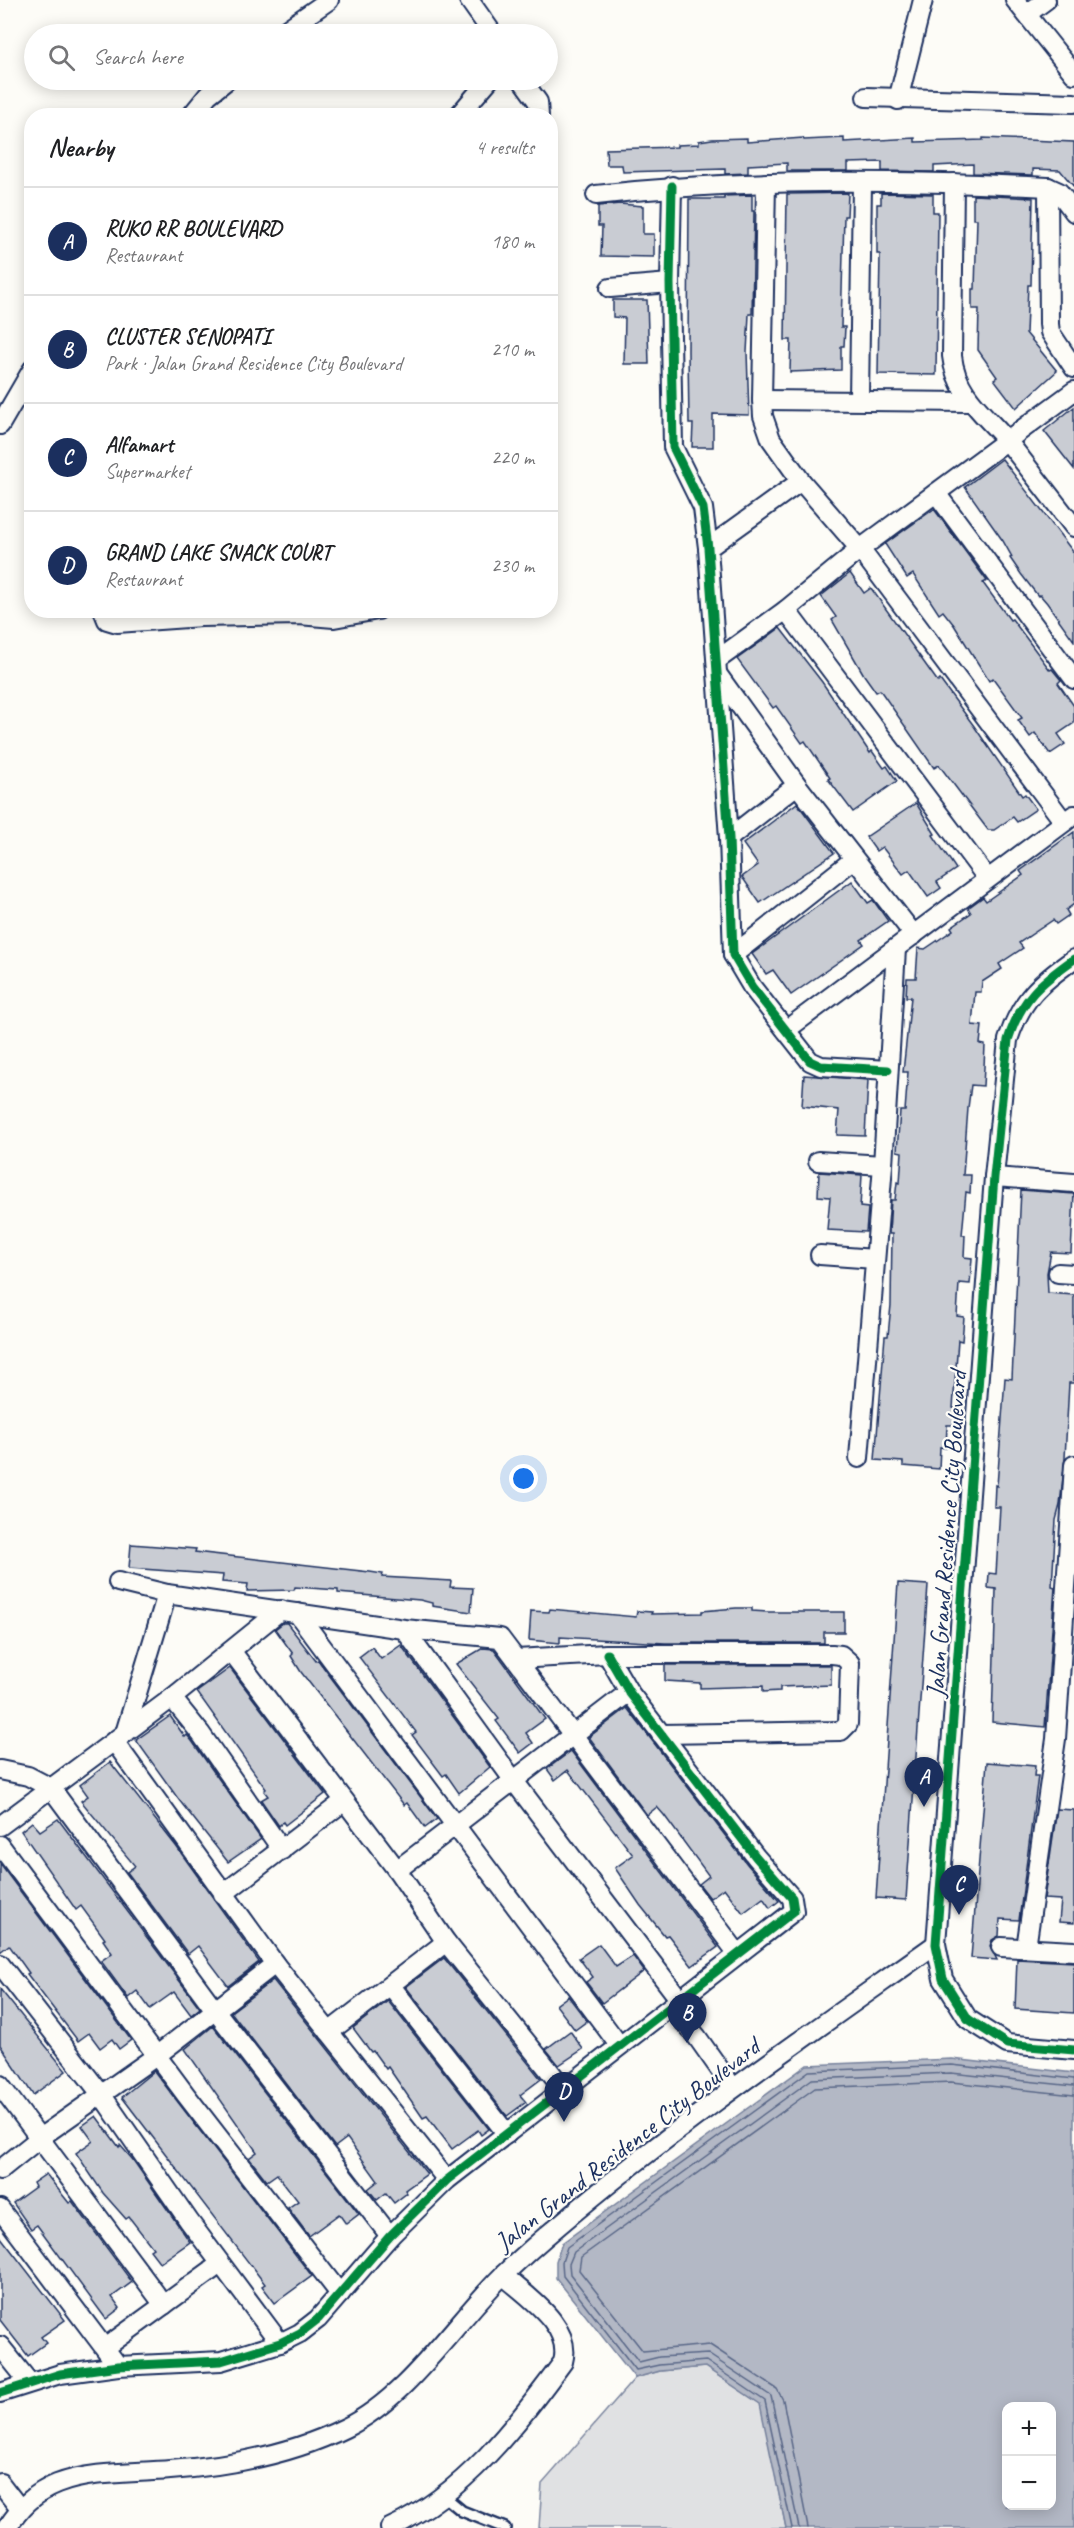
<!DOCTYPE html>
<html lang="en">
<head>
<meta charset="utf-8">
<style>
	:root { --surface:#fff; --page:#f2f2f2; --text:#202124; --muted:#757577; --line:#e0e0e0; --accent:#1b2f5e }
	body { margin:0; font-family:Caveat,sans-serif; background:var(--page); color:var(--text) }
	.controls { position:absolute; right:18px; bottom:18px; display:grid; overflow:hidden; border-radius:12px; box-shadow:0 3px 15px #0003 }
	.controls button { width:54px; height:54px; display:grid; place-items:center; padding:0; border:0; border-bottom:2px solid var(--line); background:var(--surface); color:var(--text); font:30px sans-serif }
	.you { position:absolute; left:524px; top:1479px; width:21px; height:21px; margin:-15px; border:4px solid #fff; border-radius:50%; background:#1a73e8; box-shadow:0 0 0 9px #1a73e833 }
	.badge { display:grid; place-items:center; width:39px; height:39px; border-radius:50%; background:var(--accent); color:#fff; font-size:20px; font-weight:700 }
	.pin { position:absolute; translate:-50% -50px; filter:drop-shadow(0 2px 3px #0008) }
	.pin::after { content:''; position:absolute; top:32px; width:21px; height:18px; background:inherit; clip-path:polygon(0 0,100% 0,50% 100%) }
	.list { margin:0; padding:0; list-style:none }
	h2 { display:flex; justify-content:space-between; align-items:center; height:78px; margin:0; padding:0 24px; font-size:26px }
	h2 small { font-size:20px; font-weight:400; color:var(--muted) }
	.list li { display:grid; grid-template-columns:39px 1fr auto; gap:18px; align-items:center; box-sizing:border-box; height:108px; padding:0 24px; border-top:2px solid var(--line) }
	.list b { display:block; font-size:22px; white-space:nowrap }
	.list p { margin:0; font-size:20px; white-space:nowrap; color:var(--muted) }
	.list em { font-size:20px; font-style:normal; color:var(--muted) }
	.icon { flex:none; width:33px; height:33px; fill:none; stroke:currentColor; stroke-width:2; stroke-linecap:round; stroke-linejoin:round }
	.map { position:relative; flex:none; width:1074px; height:2528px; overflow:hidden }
	.search { position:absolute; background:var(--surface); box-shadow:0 3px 15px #0003; left:24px; top:24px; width:534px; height:66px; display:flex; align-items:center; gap:15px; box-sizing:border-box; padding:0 21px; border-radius:33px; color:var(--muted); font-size:22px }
	.panel { position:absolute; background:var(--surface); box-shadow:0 3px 15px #0003; left:24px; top:108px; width:534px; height:510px; border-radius:24px }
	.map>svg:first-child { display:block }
</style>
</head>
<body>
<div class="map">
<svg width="1074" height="2528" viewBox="0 0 1074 2528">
	<rect width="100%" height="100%" fill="#fdfcf7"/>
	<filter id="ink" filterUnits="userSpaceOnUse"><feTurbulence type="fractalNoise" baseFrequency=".0167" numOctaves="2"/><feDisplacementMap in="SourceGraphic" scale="12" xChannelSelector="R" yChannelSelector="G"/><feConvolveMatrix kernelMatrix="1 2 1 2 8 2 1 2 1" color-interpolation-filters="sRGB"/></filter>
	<g filter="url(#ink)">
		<polygon fill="#e0e1e3" stroke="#7e88a0" stroke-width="1.5" points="705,2367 761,2404 786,2528 539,2528 542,2484 635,2378 660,2371"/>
		<path fill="#b3b8c5" stroke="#76819c" stroke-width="1.5" fill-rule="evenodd" d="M952,2059L1074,2073V2528H786L760,2404L705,2367L660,2371L635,2378L556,2278V2261L562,2243L807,2065ZM1006,2406H1052V2506H1006Z"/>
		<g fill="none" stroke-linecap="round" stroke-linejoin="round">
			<g stroke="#586687" stroke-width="1.5">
				<polyline points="792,2528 765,2401 706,2361 659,2365 636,2370 563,2276 562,2262 567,2247 809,2071 952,2065 1074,2079"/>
				<polyline points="799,2528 771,2396 708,2354 659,2357 639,2362 570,2274 569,2264 574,2252 812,2079 951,2073 1074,2086"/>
				<polyline points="808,2528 783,2400 777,2389 710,2345 643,2351 579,2270 581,2257 815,2088 951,2082 1074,2095"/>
			</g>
		</g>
		<g fill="#c9ccd3" stroke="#1b2f5e" stroke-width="1.5">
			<polygon points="747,138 747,142 803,138 804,140 844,138 844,142 915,138 915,142 983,140 983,138 1074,142 1074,187 1060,170 1033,169 1033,175 973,173 973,164 934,166 934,172 882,171 882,162 848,163 848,171 787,171 787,163 748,165 748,173 725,174 725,169 623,172 622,165 607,165 606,149 677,147 677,145 699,144 699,141 712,139"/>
			<polygon points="848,193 847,216 844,216 841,327 845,327 844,346 841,346 841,370 790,372 791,340 785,340 787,194"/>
			<polygon points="881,193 933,194 933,212 938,212 936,375 878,374 880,254 877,254 877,204 881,204"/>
			<polygon points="752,195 752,211 754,211 752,314 749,314 747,352 749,415 713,414 713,447 692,447 693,424 689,424 688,351 689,199 724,199 724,196"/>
			<polygon points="973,195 1033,198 1031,285 1028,285 1026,333 1057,371 1016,408 994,379 997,377 978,350 979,309 972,309 972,289 975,289 977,219 973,219"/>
			<polygon points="620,204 643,206 643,234 654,234 654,257 601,256 602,226 598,226 598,206"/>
			<polygon points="613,300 647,300 649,364 624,364 625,318 613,317"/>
			<polygon points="1074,407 1074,469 1044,431"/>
			<polygon points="1002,459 1074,553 1074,641 1047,603 1040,595 1038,596 1021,574 1010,558 1012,557 1003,541 965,487"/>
			<polygon points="934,509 987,581 983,583 1010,620 1012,619 1050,670 1052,669 1061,680 1058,683 1074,706 1074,723 1058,734 1065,744 1050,754 1035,733 1030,737 1018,720 1022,718 993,678 989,681 954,625 943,611 939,614 913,574 907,578 885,544"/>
			<polygon points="850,573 864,593 871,588 938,682 940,680 974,726 1022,796 1025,794 1036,809 1017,822 1013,817 994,830 988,830 939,765 934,768 880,690 876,692 864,675 832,620 836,617 821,596"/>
			<polygon points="780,628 822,682 870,753 872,751 884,768 887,766 897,781 853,812 828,779 830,778 805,741 802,743 776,706 773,708 737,659"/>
			<polygon points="797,803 834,853 760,903 742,877 758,865 743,844"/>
			<polygon points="916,803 935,834 933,835 956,869 937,882 941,888 928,897 909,870 903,874 882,847 876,851 866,837"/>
			<polygon points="1074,832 1074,904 1066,910 1069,915 1056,924 1053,920 1019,943 1023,948 999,964 1002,969 982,982 981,992 975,992 972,1025 982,1026 980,1044 985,1045 984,1067 983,1086 971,1085 968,1108 963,1175 971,1175 970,1193 966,1192 962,1235 965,1235 964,1257 972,1258 970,1284 959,1283 957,1316 964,1317 962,1341 958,1340 953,1408 957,1408 956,1425 947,1425 946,1448 940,1447 939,1469 903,1466 903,1462 875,1460 885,1336 888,1336 891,1305 892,1234 889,1234 891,1200 895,1200 897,1182 900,1183 902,1152 897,1151 900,1111 905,1111 908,1072 903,1072 911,997 906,997 907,978 916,978 918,948 925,949 953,930 951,927 971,913 968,908 983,897 986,901 1023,875 1020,871"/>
			<polygon points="852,881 868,903 873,900 888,921 861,940 864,944 791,995 773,970 766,974 752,954"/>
			<polygon points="804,1075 868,1080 865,1136 837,1135 839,1110 802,1106"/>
			<polygon points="819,1172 862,1175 860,1207 868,1208 866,1232 827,1230 830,1197 818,1196"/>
			<polygon points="1021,1190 1074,1194 1071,1253 1051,1252 1047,1273 1048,1293 1074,1295 1074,1383 1069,1383 1065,1458 1060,1505 1056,1520 1052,1586 1055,1587 1045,1727 992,1722 996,1589 988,1588 989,1573 996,1574 1000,1507 994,1507 995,1485 997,1486 1005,1378 1012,1379"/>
			<polygon points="131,1544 196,1549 195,1552 370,1572 383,1574 382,1577 451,1581 450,1587 473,1588 471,1612 432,1606 432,1603 420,1600 338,1593 338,1590 295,1587 294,1590 247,1591 248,1584 222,1582 223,1575 129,1568"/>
			<polygon points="898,1583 928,1585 906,1900 876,1898"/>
			<polygon points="736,1608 752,1608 752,1611 768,1612 844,1612 844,1632 824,1632 824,1643 665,1643 560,1637 560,1643 529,1640 531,1611 549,1612 550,1609 636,1617 637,1611 652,1612 651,1614 702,1613 702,1611"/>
			<polygon points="283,1623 287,1623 316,1661 318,1660 437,1819 425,1828 407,1803 404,1805 301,1672 291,1656 293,1654 275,1629"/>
			<polygon points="401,1645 490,1767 459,1793 446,1774 443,1776 412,1735 416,1732 359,1657 372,1647 381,1659"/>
			<polygon points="483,1648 494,1649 545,1719 526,1733 533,1743 520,1753 496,1721 499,1719 456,1664"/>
			<polygon points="665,1665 831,1665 831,1685 780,1687 780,1691 763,1692 763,1686 700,1688 700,1683 665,1681"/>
			<polygon points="230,1668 325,1794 285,1825 283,1822 279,1826 261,1800 268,1796 264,1791 266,1789 197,1692"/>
			<polygon points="627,1708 747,1864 779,1901 770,1908 763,1898 743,1913 724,1888 710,1898 699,1884 709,1876 664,1815 657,1807 647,1815 589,1737"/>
			<polygon points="170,1716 185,1737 187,1735 192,1741 261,1839 228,1862 179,1800 136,1740"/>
			<polygon points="571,1751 718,1947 692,1966 668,1935 665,1936 640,1905 615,1868 633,1855 568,1770 555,1780 547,1769"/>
			<polygon points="110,1762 176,1846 259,1962 228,1986 198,1946 188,1954 127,1872 135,1866 81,1801 88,1796 80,1785"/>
			<polygon points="987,1762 1035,1766 1034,1776 1038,1776 1019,1920 1000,1919 999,1936 992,1940 990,1946 997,1960 971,1958"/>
			<polygon points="1057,1809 1074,1810 1074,1923 1059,1922 1061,1900 1044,1899"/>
			<polygon points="58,1819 200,2008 191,2015 174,1992 150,2009 137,1991 128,1998 101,1961 112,1953 103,1940 105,1939 81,1906 76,1910 21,1831 32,1822 40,1831"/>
			<polygon points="0,1864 131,2040 119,2049 112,2039 100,2048 89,2033 78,2041 27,1974 29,1973 9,1945 0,1952"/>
			<polygon points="599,1944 616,1967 633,1956 644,1971 602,2003 586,1982 593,1977 579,1958"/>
			<polygon points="444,1958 541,2079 520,2095 526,2102 507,2116 406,1987"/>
			<polygon points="1017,1959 1074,1962 1074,2013 1015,2009"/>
			<polygon points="273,1980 427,2174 405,2190 407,2193 394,2203 386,2193 377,2200 368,2189 378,2181 347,2138 335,2147 231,2012"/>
			<polygon points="0,1989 66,2071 33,2095 0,2045"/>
			<polygon points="568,1996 587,2021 575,2030 556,2005"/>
			<polygon points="388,2001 489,2129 481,2135 478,2130 452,2149 427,2116 423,2118 388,2067 386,2069 373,2051 371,2052 353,2028"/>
			<polygon points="213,2026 359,2214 346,2224 339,2214 309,2236 288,2208 298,2201 277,2174 267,2181 249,2158 257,2152 185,2049"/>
			<polygon points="570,2031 583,2049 559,2065 546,2049"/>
			<polygon points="154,2071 312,2276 275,2303 262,2286 265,2284 122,2097"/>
			<polygon points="96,2116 119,2147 120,2145 133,2160 190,2242 160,2263 150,2250 153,2248 129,2217 126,2219 103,2193 76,2153 93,2141 82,2126"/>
			<polygon points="46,2174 69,2203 72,2201 132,2282 112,2297 120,2308 106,2319 37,2225 31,2229 13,2203 35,2187 33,2183"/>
			<polygon points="0,2236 65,2320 41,2337 46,2343 28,2356 0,2320"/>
		</g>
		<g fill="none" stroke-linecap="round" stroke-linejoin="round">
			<g stroke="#1b2f5e" stroke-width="14">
				<polyline id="service" points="444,2496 462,2511 505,2528"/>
			</g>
			<g stroke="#1b2f5e" stroke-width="22">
				<g id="minor">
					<polyline points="469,0 493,34"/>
					<polyline points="1015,0 1074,74"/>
					<polyline points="1027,14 1046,0"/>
					<polyline points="280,34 329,0"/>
					<polyline points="522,80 538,102 539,116"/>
					<polyline points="866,97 1074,103"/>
					<polyline points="898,100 923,0"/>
					<polyline points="191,116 208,95 227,80"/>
					<polyline points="458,116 489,80"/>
					<polyline points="766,183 762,400 763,416 771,439 801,481 860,549 1064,822"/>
					<path d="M954,183L952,356C956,395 986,415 1009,443C1031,471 1052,499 1074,527"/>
					<polyline points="672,186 670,283 673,447 703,508 708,548 729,838 733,955 752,987 810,1061 821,1066 888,1070"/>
					<polyline points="1048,187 1049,324 1050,332 1074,368"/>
					<path d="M596,195C746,178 897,180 1048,187L1059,192L1074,212"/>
					<polyline points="610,288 670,283"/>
					<polyline points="859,399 862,183"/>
					<polyline points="762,400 970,402"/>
					<polyline points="0,425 32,370"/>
					<polyline points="936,493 1074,679"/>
					<polyline points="708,548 801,481"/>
					<polyline points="103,610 107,620 117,623 201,617 299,615 334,618 378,610"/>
					<polyline points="786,610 987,878"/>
					<polyline points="717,660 786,610 860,549 1074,391"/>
					<polyline points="718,675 797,785 914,935"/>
					<polyline points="729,838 797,785"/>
					<polyline points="733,955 853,860"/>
					<path d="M1074,959C1040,983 1021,999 1008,1040L994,1177L936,1944L943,1979L968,2019L1007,2044L1074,2050"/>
					<polyline points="786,1030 1074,815"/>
					<polyline points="818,1161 883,1165"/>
					<polyline points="994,1177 1074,1183"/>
					<polyline points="820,1255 875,1259"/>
					<polyline points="1058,1273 1074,1274"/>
					<polyline points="859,1458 883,1165 896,949"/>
					<polyline points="118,1582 167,1594 404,1629 500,1638 738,1954"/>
					<polyline points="297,1613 619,2045"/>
					<polyline points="404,1629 514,1781 680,2000"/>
					<polyline points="232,1652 397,1870 446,1942 564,2089"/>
					<polyline points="516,1659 607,1654 832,1654 841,1655 850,1663 848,1724 841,1731 661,1734"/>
					<polyline points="172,1698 201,1734 282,1850"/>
					<polyline points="125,1733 167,1594"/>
					<polyline points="114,1741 275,1964 447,2180"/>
					<polyline points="0,1770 28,1776 51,1788 215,2010 390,2236"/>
					<polyline points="0,1826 172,1698 281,1610"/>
					<polyline points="0,1845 186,2095 340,2294"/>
					<polyline points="397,1870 629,1692"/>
					<polyline points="223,1894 343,1802"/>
					<polyline points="1001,1947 1074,1951"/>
					<polyline points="1026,1948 1056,1739 1074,1465"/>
					<polyline points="0,1964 101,2094 189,2221 280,2343"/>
					<polyline points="391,1986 507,2134"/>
					<polyline points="671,2007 697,2037 733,2088"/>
					<polyline points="329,2032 446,1942"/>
					<polyline points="0,2085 164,2305"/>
					<polyline points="0,2170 41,2137 156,2056 275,1964"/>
					<polyline points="0,2209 118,2366"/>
					<polyline points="0,2346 29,2382"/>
					<polyline points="106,2347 220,2264"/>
					<polyline points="0,2393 60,2374 118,2366 221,2361 280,2343 300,2333 318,2319 390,2236 447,2180 794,1911 792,1898 756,1857 629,1692 607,1654"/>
					<polyline points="0,2483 20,2509"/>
					<path d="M7,2528C20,2508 34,2493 57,2484C91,2471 133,2473 170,2470C228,2466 292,2454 345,2428C409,2397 454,2323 503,2275C521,2258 540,2241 558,2226C678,2124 808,2035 936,1944"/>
					<path d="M390,2528C465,2493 515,2427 563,2362C573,2325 526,2296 503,2275"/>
				</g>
			</g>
			<use href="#service" stroke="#fdfcf7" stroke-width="9"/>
			<use href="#minor" stroke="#fdfcf7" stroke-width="18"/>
			<g stroke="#fdfcf7" stroke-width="13">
				<g id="cycleway">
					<polyline points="672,186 670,283 673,447 703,508 708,548 729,838 733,955 752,987 810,1061 821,1066 888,1070"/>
					<path d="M1074,959C1040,983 1021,999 1008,1040L994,1177L936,1944L943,1979L968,2019L1007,2044L1074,2050"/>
					<polyline points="0,2393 60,2374 118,2366 221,2361 280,2343 300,2333 318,2319 390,2236 447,2180 794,1911 792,1898 756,1857 629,1692 607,1654"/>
				</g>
			</g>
			<use href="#cycleway" stroke="#00873e" stroke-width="9"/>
		</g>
	</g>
	<g text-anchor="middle" stroke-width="4.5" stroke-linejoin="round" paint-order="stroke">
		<g font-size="26" fill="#1b2f5e" stroke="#fdfcf7">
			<text transform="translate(946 1534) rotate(-86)" y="9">Jalan Grand Residence City Boulevard</text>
			<text transform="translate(627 2144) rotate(-38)" y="9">Jalan Grand Residence City Boulevard</text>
		</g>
	</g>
</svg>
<div class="controls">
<button>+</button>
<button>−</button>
</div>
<div class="you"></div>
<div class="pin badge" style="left:924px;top:1807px">A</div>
<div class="pin badge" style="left:687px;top:2043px">B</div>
<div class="pin badge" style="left:959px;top:1915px">C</div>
<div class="pin badge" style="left:564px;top:2122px">D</div>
<div class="search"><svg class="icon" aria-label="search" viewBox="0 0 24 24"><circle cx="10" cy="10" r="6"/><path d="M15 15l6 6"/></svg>Search here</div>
<section class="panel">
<h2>Nearby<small>4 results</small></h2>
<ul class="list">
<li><span class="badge">A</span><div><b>RUKO RR BOULEVARD</b><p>Restaurant</p></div><em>180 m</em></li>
<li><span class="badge">B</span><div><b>CLUSTER SENOPATI</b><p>Park · Jalan Grand Residence City Boulevard</p></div><em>210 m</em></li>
<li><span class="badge">C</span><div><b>Alfamart</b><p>Supermarket</p></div><em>220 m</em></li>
<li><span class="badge">D</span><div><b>GRAND LAKE SNACK COURT</b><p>Restaurant</p></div><em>230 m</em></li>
</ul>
</section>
</div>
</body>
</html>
